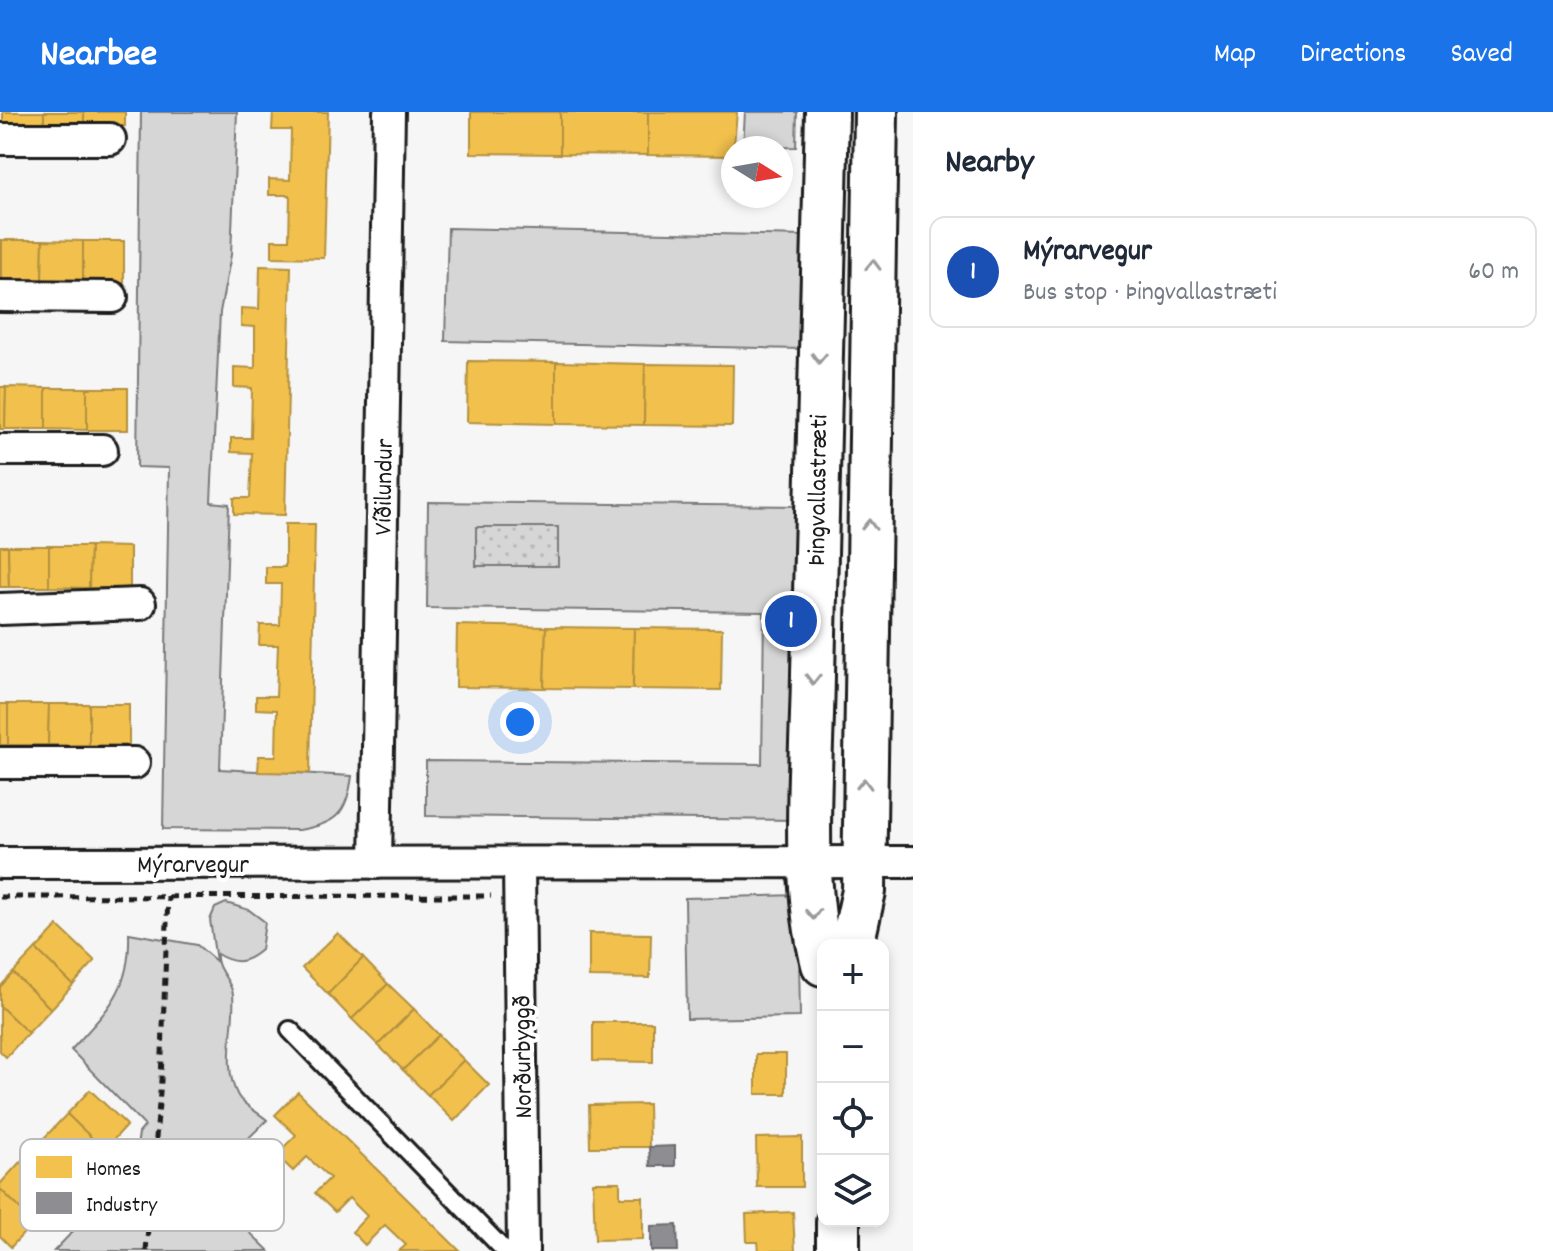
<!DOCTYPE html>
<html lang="en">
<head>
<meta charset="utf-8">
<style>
	:root { --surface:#fff; --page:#f2f2f3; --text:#1f2937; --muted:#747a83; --line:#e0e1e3; --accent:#1a73e8 }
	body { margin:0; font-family:Dekko,sans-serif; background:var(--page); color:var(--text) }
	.controls { position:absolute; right:24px; bottom:24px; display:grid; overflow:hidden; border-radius:16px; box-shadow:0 4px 12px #0003 }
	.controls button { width:72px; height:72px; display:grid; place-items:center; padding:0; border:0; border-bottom:2px solid var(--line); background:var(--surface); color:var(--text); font:40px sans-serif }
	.compass { position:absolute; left:721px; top:24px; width:72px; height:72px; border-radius:50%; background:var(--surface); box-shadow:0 4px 12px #0003; rotate:101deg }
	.you { position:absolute; left:520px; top:610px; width:28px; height:28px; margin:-20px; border:6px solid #fff; border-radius:50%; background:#1a73e8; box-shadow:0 0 0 12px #1a73e833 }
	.badge { display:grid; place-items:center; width:52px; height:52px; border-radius:50%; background:var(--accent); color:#fff; font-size:26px; font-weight:700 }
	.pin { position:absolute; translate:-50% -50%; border:4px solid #fff; box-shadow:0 2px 8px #0006 }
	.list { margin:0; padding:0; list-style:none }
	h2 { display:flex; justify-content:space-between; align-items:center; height:104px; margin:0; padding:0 32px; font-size:34px }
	h2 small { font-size:26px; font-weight:400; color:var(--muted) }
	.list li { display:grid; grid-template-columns:52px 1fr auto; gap:24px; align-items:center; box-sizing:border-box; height:112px; margin:0 16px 16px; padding:0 16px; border:2px solid var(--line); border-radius:16px }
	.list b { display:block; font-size:30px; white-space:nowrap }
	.list p { margin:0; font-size:26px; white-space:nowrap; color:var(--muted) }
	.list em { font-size:26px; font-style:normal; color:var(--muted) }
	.icon { flex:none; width:44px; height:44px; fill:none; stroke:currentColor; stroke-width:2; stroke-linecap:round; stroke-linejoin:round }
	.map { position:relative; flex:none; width:913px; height:1139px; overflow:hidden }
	header { display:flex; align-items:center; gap:48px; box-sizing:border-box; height:112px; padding:0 40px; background:var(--accent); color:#fff }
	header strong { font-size:38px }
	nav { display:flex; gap:44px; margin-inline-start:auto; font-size:28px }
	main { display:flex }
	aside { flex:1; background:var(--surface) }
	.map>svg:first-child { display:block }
</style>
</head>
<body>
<header>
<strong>Nearbee</strong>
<nav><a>Map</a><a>Directions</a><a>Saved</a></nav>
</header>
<main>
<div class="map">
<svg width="913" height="1139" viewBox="0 0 913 1139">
	<defs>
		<pattern id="park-dots" width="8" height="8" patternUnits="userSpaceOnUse" patternTransform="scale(2)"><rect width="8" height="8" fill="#d6d6d6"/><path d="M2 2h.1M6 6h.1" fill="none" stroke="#b7b7b7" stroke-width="1.8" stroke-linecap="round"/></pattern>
	</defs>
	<rect width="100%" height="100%" fill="#f6f6f6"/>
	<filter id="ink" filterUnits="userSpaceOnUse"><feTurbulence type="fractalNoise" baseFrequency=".0125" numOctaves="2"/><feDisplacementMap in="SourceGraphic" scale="16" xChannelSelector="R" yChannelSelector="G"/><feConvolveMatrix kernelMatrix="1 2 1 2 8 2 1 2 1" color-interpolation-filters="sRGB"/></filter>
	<g filter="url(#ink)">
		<g fill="#d6d6d6" stroke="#797979" stroke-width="2">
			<path d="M141,0H237L231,143L220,200L211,390L229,392L220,657L352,664C347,702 336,712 299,718L163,717L169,356L137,355Z"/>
			<polygon points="745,0 797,0 796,35 743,36"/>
			<polygon points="448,116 804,124 801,237 445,229"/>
			<polygon points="428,390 803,394 799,708 426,704 426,649 762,652 764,500 427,496"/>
			<polygon points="798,783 800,905 687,907 685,786"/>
			<path d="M226,791L249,798L265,810L261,838C246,851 235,853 217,842C215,857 231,868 233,882C236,914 221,954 238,984C243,993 259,1001 267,1008L201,1073L269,1139H54L134,1056L139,1021L145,1014L71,938C107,898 131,879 129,821L197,833L216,849L210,808L215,796Z"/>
		</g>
		<rect fill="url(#park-dots)" stroke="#797979" stroke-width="2" x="476" y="415" width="82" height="39"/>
		<g fill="#f2c14e" stroke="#b2903f" stroke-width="2">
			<rect x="3" y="0" width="41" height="14"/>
			<rect x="44" y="0" width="40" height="14"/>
			<rect x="84" y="0" width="41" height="14"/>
			<polygon points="273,0 328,0 324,146 272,145 272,128 289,128 290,83 269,83 269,67 290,68 291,18 272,18"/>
			<polygon points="471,0 560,0 560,42 471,41"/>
			<polygon points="560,0 648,0 648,43 560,42"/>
			<polygon points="648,0 737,0 733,44 648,43"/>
			<rect x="0" y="128" width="2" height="42"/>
			<polygon points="2,128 43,128 42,171 2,170"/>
			<polygon points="43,128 83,129 83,171 42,171"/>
			<rect x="83" y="129" width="41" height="42"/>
			<polygon points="260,154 291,155 285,403 234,402 234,386 250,386 252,341 231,340 231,326 251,326 252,276 234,275 234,255 255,256 255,215 241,214 241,196 259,197"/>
			<polygon points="468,249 556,250 556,312 467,310"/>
			<polygon points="556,250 645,252 644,313 556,312"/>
			<polygon points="645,252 733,253 732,314 644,313"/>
			<polygon points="0,275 6,275 5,317 0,317"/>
			<polygon points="6,275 46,276 46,317 5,317"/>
			<polygon points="46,276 87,276 87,318 46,317"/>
			<rect x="87" y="276" width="41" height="42"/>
			<polygon points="285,412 315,412 310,661 258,660 259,644 276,644 277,598 256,597 256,584 276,584 278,533 259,533 260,513 280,513 281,472 266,472 266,455 285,455"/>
			<polygon points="0,434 8,434 9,475 0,475"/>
			<polygon points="8,434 49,434 49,475 9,475"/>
			<polygon points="49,434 90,434 89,476 49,475"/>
			<polygon points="90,434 130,435 130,476 89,476"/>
			<polygon points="457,513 546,515 544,576 456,575"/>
			<polygon points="546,515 634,516 633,577 544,576"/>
			<polygon points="634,516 722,517 721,578 633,577"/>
			<rect x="0" y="592" width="8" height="41"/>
			<polygon points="8,592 49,592 48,633 8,633"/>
			<polygon points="49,592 89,592 89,633 48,633"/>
			<rect x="89" y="592" width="40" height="41"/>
			<polygon points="58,814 95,849 73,873 36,837"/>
			<polygon points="338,821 363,846 328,882 302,856"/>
			<polygon points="589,821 651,822 650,866 589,865"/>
			<polygon points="36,837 73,873 51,897 13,861"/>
			<polygon points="363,846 388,872 352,907 328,882"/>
			<polygon points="13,861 51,897 28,921 0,894 0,875"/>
			<polygon points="388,872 414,897 378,933 352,907"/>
			<polygon points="0,894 28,921 6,945 0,939"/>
			<polygon points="414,897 439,923 403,958 378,933"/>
			<polygon points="593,910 653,910 653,950 593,949"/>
			<polygon points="439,923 464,948 428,983 403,958"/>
			<rect x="756" y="942" width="30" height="40"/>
			<polygon points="464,948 489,973 454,1009 428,983"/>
			<polygon points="90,978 127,1013 104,1038 67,1002"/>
			<polygon points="298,980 460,1139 399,1139 406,1133 385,1113 365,1133 352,1120 367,1104 349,1086 335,1100 315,1081 330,1066 307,1045 293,1059 276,1043 296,1023 275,1003"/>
			<polygon points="648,992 649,1035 590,1035 589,993"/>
			<polygon points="67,1002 104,1038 81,1062 44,1026"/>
			<polygon points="802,1025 802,1075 757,1075 756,1026"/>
			<polygon points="44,1026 81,1062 58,1086 20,1050"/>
			<polygon points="20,1050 58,1086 34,1110 0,1077 0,1072"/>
			<polygon points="593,1070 620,1070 620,1085 643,1085 643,1127 595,1128"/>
			<polygon points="0,1077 34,1110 11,1135 0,1124"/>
			<polygon points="793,1100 795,1139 759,1139 758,1130 747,1130 746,1102"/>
		</g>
		<g fill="#8d8d92" stroke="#6b6b6f" stroke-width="2">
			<polygon points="675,1034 675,1054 650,1054 649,1035"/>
			<polygon points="677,1113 678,1139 651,1139 651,1114"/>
		</g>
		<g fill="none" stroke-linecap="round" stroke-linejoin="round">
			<g stroke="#1c1c1c" stroke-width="22">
				<polyline id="service" points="290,918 505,1139"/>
			</g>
			<g stroke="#1c1c1c" stroke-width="36">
				<g id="minor">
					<polyline points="0,27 110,27"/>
					<polyline points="0,184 112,185"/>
					<polyline points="0,338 102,338"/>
					<polyline points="0,497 140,492"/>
					<polyline points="0,651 134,651"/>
					<polyline points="0,751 913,750"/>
					<polyline points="376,751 389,0"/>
					<polyline points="519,751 523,1139"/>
				</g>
			</g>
			<g stroke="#1c1c1c" stroke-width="48">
				<g id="secondary">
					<polyline points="852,833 864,779 876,0"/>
					<path d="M823,852C800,765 812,653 813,562C816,375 821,188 827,0"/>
					<polyline points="838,1109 838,1139"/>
				</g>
			</g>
			<g stroke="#1c1c1c" stroke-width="5" stroke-dasharray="8 6" stroke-linecap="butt">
				<polyline points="0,785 491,784"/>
				<polyline points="146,1139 161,969 168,784"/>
			</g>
			<use href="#service" stroke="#fff" stroke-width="16"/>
			<use href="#minor" stroke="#fff" stroke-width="30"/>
			<use href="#secondary" stroke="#fff" stroke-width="42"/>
		</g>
		<defs><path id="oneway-chevron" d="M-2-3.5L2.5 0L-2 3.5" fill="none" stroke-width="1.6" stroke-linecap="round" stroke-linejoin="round" transform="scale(2)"/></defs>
		<g stroke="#999">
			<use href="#oneway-chevron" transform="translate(873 153) rotate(-89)"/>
			<use href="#oneway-chevron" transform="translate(819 246) rotate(92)"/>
			<use href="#oneway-chevron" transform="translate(869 413) rotate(-89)"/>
			<use href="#oneway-chevron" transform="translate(813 567) rotate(91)"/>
			<use href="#oneway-chevron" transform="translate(864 672) rotate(-89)"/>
			<use href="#oneway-chevron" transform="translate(813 802) rotate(87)"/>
		</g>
	</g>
	<g text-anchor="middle" stroke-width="8" stroke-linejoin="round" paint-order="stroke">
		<g font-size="26" fill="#1c1c1c" stroke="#fff">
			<text transform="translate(382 375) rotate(-89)" y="9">Víðilundur</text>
			<text transform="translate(816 378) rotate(-89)" y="9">Þingvallastræti</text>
			<text x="193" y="760">Mýrarvegur</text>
			<text transform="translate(521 945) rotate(-91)" y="9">Norðurbyggð</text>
		</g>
	</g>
	<rect x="20" y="1027" width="264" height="92" rx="12" fill="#fff" stroke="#bbb" stroke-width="2"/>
	<rect x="36" y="1044" width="36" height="22" fill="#f2c14e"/>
	<rect x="36" y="1080" width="36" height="22" fill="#8d8d92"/>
	<g font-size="22" fill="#1c1c1c">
		<text x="86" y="1063">Homes</text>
		<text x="86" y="1099">Industry</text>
	</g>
</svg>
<div class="controls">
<button>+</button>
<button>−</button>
<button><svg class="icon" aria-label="locate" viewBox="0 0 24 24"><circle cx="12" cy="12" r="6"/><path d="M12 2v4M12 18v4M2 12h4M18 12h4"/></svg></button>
<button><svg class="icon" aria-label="layers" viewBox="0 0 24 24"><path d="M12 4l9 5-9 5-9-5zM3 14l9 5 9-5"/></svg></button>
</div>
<svg class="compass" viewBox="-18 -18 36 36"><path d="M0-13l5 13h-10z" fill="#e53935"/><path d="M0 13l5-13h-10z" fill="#747a83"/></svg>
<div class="you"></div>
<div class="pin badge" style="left:791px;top:509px;background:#1a4fb4">1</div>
</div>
<aside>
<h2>Nearby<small></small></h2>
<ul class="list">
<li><span class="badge" style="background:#1a4fb4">1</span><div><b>Mýrarvegur</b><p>Bus stop · Þingvallastræti</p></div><em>60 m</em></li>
</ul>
</aside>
</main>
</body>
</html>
